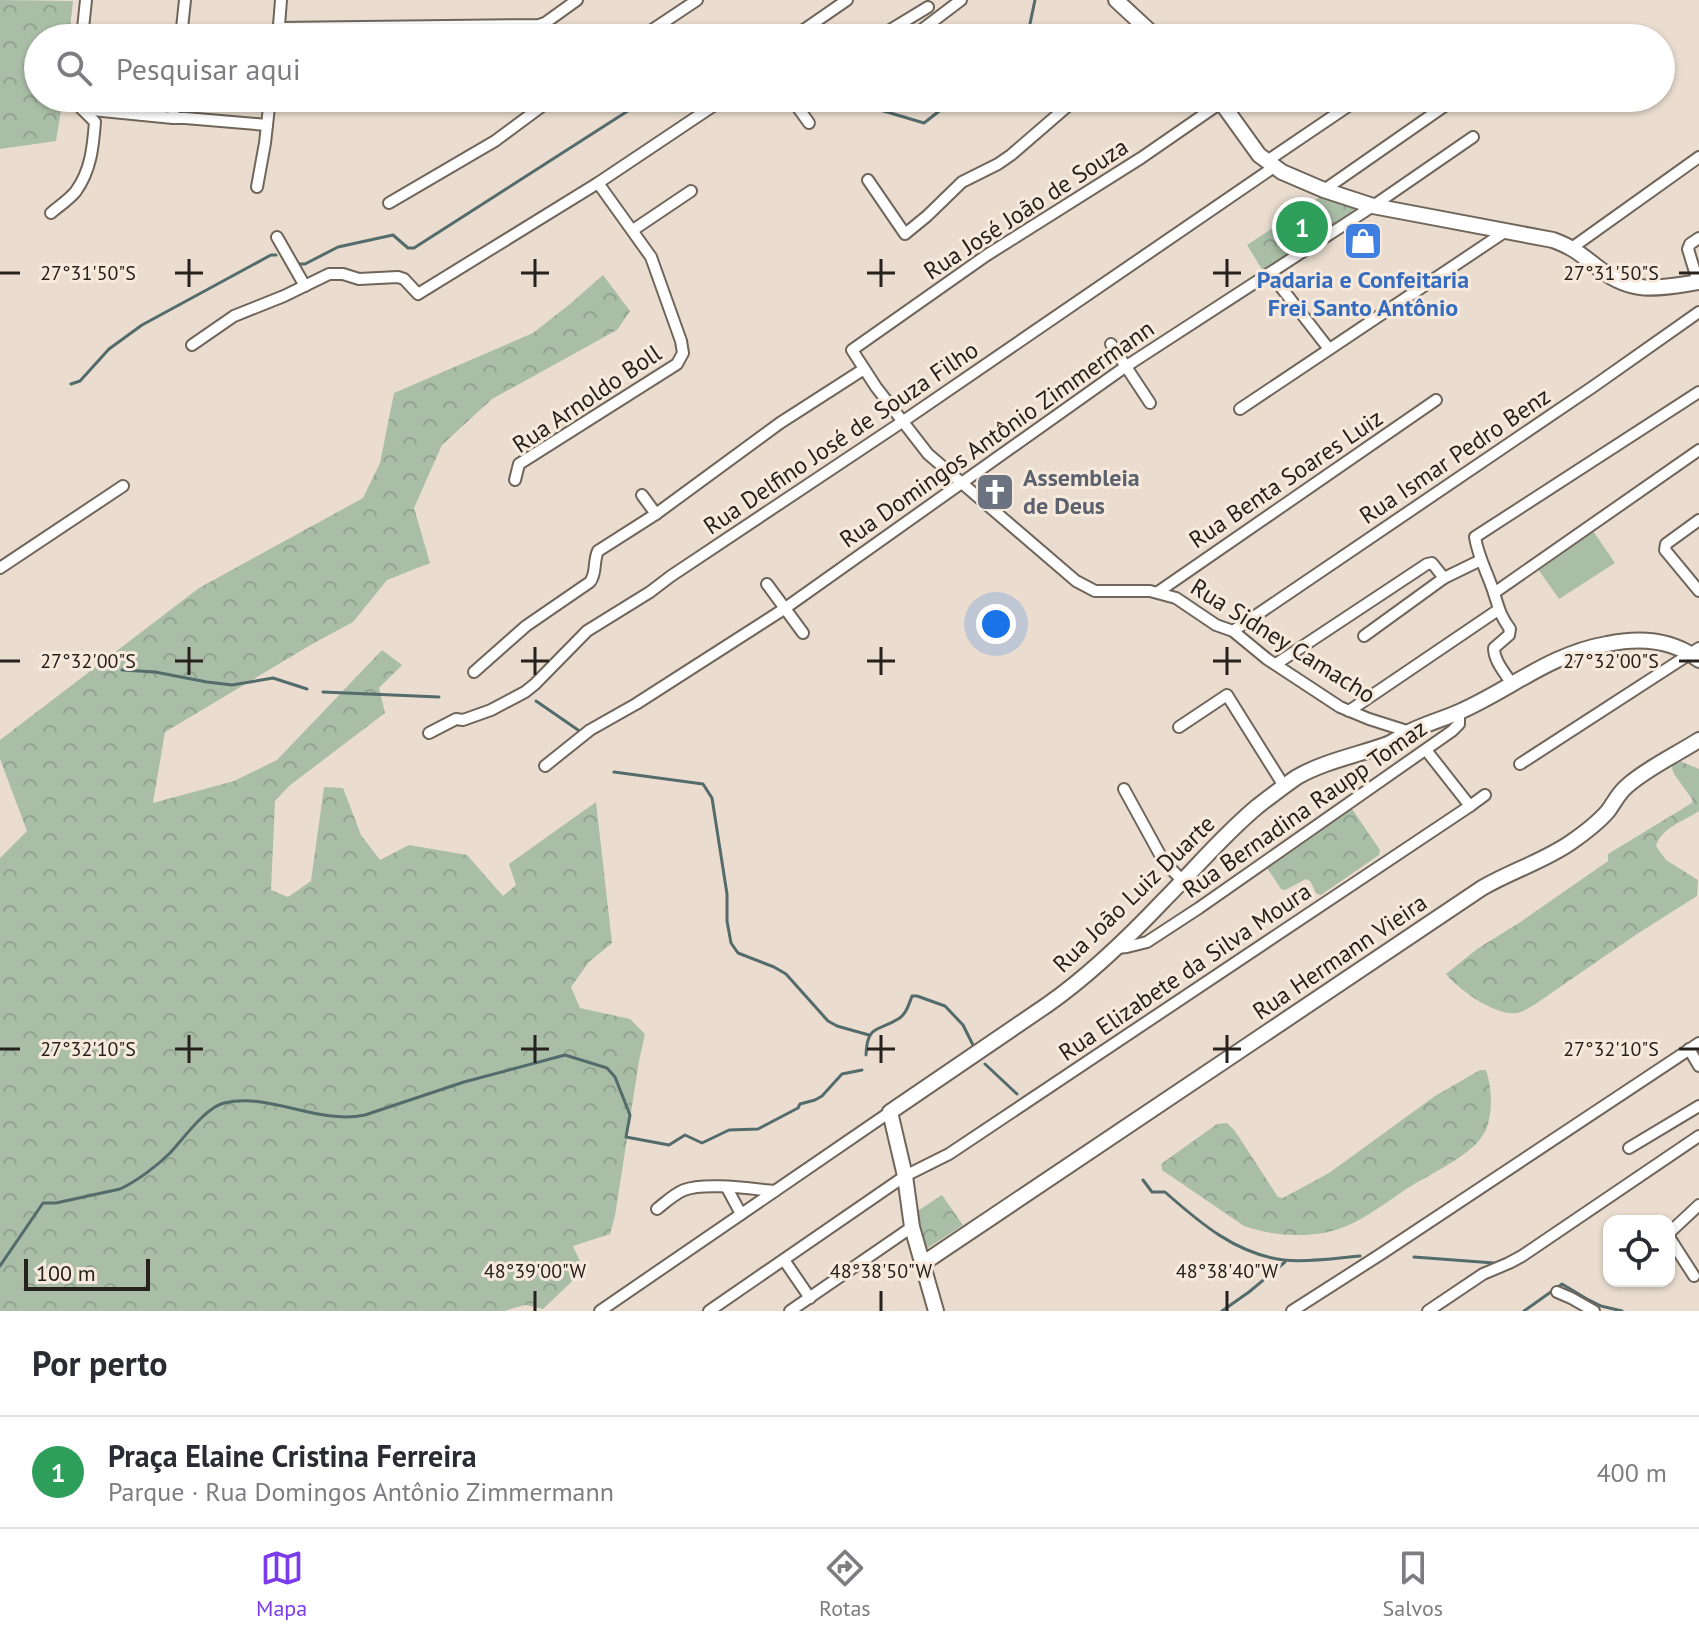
<!DOCTYPE html>
<html lang="pt">
<head>
<meta charset="utf-8">
<style>
	:root { --surface:#fff; --page:#f7f7f7; --text:#2b2b33; --muted:#7c7c81; --line:#e1e1e2; --accent:#7c3aed }
	body { margin:0; font-family:"PT Sans",sans-serif; background:var(--page); color:var(--text) }
	.controls { position:absolute; right:24px; bottom:24px; display:grid; overflow:hidden; border-radius:16px; box-shadow:0 2px 6px #0004 }
	.controls button { width:72px; height:72px; display:grid; place-items:center; padding:0; border:0; border-bottom:2px solid var(--line); background:var(--surface); color:var(--text); font:40px sans-serif }
	.scale { position:absolute; left:24px; bottom:20px; width:126px; box-sizing:border-box; padding-left:8px; border:4px solid #26211c; border-top:0; font-size:22px; line-height:28px; white-space:nowrap; color:#26211c; -webkit-text-stroke:6px #f7eadd; paint-order:stroke }
	.you { position:absolute; left:996px; top:624px; width:28px; height:28px; margin:-20px; border:6px solid #fff; border-radius:50%; background:#1a73e8; box-shadow:0 0 0 12px #1a73e833 }
	.badge { display:grid; place-items:center; width:52px; height:52px; border-radius:50%; background:var(--accent); color:#fff; font-size:26px; font-weight:700 }
	.pin { position:absolute; translate:-50% -50%; border:4px solid #fff; box-shadow:0 2px 8px #0006 }
	.list { margin:0; padding:0; list-style:none }
	h2 { display:flex; justify-content:space-between; align-items:center; height:104px; margin:0; padding:0 32px; font-size:34px }
	h2 small { font-size:26px; font-weight:400; color:var(--muted) }
	.list li { display:grid; grid-template-columns:52px 1fr auto; gap:24px; align-items:center; box-sizing:border-box; height:112px; padding:0 32px; border-top:2px solid var(--line) }
	.list b { display:block; font-size:30px; white-space:nowrap }
	.list p { margin:0; font-size:26px; white-space:nowrap; color:var(--muted) }
	.list em { font-size:26px; font-style:normal; color:var(--muted) }
	.icon { flex:none; width:44px; height:44px; fill:none; stroke:currentColor; stroke-width:2; stroke-linecap:round; stroke-linejoin:round }
	.map { position:relative; flex:none; width:1699px; height:1311px; overflow:hidden }
	.search { position:absolute; background:var(--surface); box-shadow:0 2px 6px #0004; left:24px; right:24px; top:24px; height:88px; display:flex; align-items:center; gap:20px; box-sizing:border-box; padding:0 28px; border-radius:44px; color:var(--muted); font-size:30px }
	.sheet { height:216px; background:var(--surface) }
	nav { display:flex; justify-content:space-around; align-items:center; box-sizing:border-box; height:112px; border-top:2px solid var(--line); background:var(--surface); font-size:22px; color:var(--muted) }
	nav a { display:grid; justify-items:center; gap:4px }
	nav .on { color:var(--accent) }
	.map>svg:first-child { display:block }
</style>
</head>
<body>
<div class="map">
<svg width="1699" height="1311" viewBox="0 0 1699 1311">
	<defs>
		<pattern id="forest-crowns" width="20" height="18" patternUnits="userSpaceOnUse" patternTransform="scale(2)"><rect width="20" height="18" fill="#aabea7"/><path d="M2 6a3 3 0 1 1 6 0M12 15a3 3 0 1 1 6 0" fill="none" stroke="#92a38f"/></pattern>
	</defs>
	<rect width="100%" height="100%" fill="#eaddd0"/>
	<polygon fill="#aabea7" points="1593,531 1615,563 1559,599 1538,569"/>
	<g fill="url(#forest-crowns)">
		<polygon points="0,0 73,1 69,38 38,38 38,98 63,98 56,141 0,149"/>
		<polygon points="1321,196 1359,208 1263,271 1247,245"/>
		<polygon points="603,275 630,311 617,330 492,399 442,445 414,508 430,563 387,580 353,622 314,643 165,732 153,803 234,781 277,760 382,650 402,665 379,688 385,713 289,786 275,801 271,890 288,897 311,881 324,787 343,788 361,835 380,860 409,845 467,855 503,896 516,885 509,864 596,802 612,943 589,962 571,987 580,1008 630,1019 645,1034 639,1061 615,1216 610,1234 573,1246 584,1270 543,1309 525,1305 504,1311 0,1311 0,858 27,831 0,759 0,740 199,588 363,498 380,463 394,393 533,333 570,304"/>
		<path d="M1680,761L1699,769V811C1684,821 1661,828 1656,846L1666,860L1698,880L1697,896L1637,934L1534,1005C1529,1008 1522,1012 1517,1013C1495,1016 1459,990 1446,974L1477,949L1522,921L1608,861V854L1692,803V799L1674,774L1671,765Z"/>
		<polygon points="1347,807 1352,809 1380,850 1379,855 1321,895 1317,894 1310,881 1306,879 1285,890 1281,889 1267,868 1269,862"/>
		<path d="M1480,1070H1486C1492,1087 1493,1112 1486,1130C1483,1135 1479,1141 1475,1145C1456,1163 1430,1174 1408,1188C1383,1204 1359,1225 1328,1232C1301,1238 1270,1235 1244,1226L1162,1170L1161,1164L1217,1124L1227,1123L1235,1131L1278,1197L1283,1198L1329,1173L1435,1096Z"/>
		<polygon points="942,1195 963,1225 926,1249 922,1242 916,1212"/>
	</g>
	<g fill="none" stroke-linecap="round" stroke-linejoin="round">
		<g stroke="#546b6c" stroke-width="3">
			<polyline points="1027,38 1035,0"/>
			<polyline points="840,98 924,123 947,105 963,98"/>
			<polyline points="298,264 305,264 338,247 393,235 408,248 414,248 648,98"/>
			<polyline points="71,384 80,381 109,349 142,325 271,255 276,255"/>
			<polyline points="122,670 155,672 207,682 232,685 273,678 307,689"/>
			<polyline points="323,692 439,697"/>
			<polyline points="536,701 581,732"/>
			<polyline points="614,772 703,784 712,798 727,894 727,921 731,943 738,953 774,967 786,974 828,1021 837,1026 869,1035"/>
			<path d="M866,1055C867,1024 878,1032 898,1019C906,1015 909,1004 912,996H917L945,1006L963,1025L974,1047"/>
			<polyline points="985,1064 1017,1094"/>
			<path d="M1143,1180L1152,1192H1165C1200,1223 1236,1254 1284,1260C1306,1263 1338,1258 1360,1256"/>
			<polyline points="1414,1257 1494,1263"/>
			<path d="M0,1266L43,1203H56L120,1189C137,1181 157,1166 170,1153C183,1139 206,1107 224,1103C271,1092 316,1125 365,1115L464,1082L565,1055L607,1068L615,1077L630,1115L626,1137L669,1145L685,1135L702,1143L729,1130L758,1129L798,1108L800,1104L815,1100L822,1096L842,1074L862,1070"/>
			<polyline points="1222,1311 1249,1292 1285,1262"/>
			<polyline points="1524,1311 1562,1284 1587,1299 1601,1306 1622,1311"/>
		</g>
		<g stroke="#70655a" stroke-width="14">
			<g id="street">
				<polyline points="279,28 539,25 545,23 577,0"/>
				<polyline points="82,38 86,0"/>
				<polyline points="181,38 185,0"/>
				<polyline points="278,38 281,0"/>
				<polyline points="640,38 697,0"/>
				<polyline points="792,38 847,0"/>
				<polyline points="877,38 928,7"/>
				<polyline points="911,38 961,0"/>
				<polyline points="791,98 809,123"/>
				<polyline points="1222,102 1141,158 987,255 852,350 876,387 928,454 1076,581 1095,591 1150,591 1176,598 1216,625 1233,631 1267,659 1340,707 1369,719 1410,732"/>
				<polyline points="82,109 173,118 185,118 267,125"/>
				<polyline points="173,118 175,98"/>
				<polyline points="1267,161 1360,98"/>
				<polyline points="868,180 905,234 927,216 962,182 998,164 1011,155 1077,98"/>
				<polyline points="257,187 265,143 270,98"/>
				<polyline points="1324,190 1456,98"/>
				<polyline points="389,203 495,141 553,98"/>
				<path d="M51,213C59,206 70,199 76,191C91,170 93,147 95,122L82,109L80,98"/>
				<polyline points="633,230 691,191"/>
				<polyline points="277,237 305,286"/>
				<polyline points="1573,247 1699,157"/>
				<polyline points="1270,273 1329,349"/>
				<polyline points="1698,282 1688,249 1690,244 1699,238"/>
				<polyline points="1111,344 1150,403"/>
				<polyline points="192,345 234,316 284,296 329,274 343,274 359,279 398,277 404,279 418,294 598,183 725,98"/>
				<polyline points="1240,409 1506,231"/>
				<polyline points="515,480 519,464 677,364 683,353 681,341 651,257 598,183"/>
				<polyline points="642,495 656,514"/>
				<polyline points="1699,520 1666,544 1665,550 1699,591"/>
				<polyline points="0,568 123,486"/>
				<polyline points="767,584 803,633"/>
				<polyline points="1158,592 1436,400"/>
				<polyline points="1494,593 1699,450"/>
				<polyline points="1233,631 1594,386 1699,312"/>
				<polyline points="1364,636 1444,578 1481,560"/>
				<polyline points="1276,664 1427,564 1432,563 1444,578"/>
				<path d="M474,672L526,626L590,582C597,573 593,561 598,551L656,514L780,423L864,369"/>
				<path d="M1512,684C1505,673 1494,661 1494,648L1509,635L1510,629C1500,615 1499,609 1494,593C1488,574 1478,557 1475,537L1699,392"/>
				<polyline points="1349,711 1498,610"/>
				<polyline points="1179,727 1227,695 1284,786"/>
				<polyline points="429,733 456,719 463,720 491,710 525,692 535,684 587,631 650,592 671,576 902,422 1274,167"/>
				<polyline points="1426,750 1470,806"/>
				<polyline points="1520,764 1699,648"/>
				<polyline points="545,766 590,730 636,704 784,609 1125,367 1373,206 1473,137"/>
				<polyline points="1124,789 1164,862 1183,881"/>
				<polyline points="1116,948 1127,947 1147,942 1199,908 1452,731 1459,724 1459,712"/>
				<polyline points="1689,1049 1699,1066"/>
				<polyline points="1629,1148 1699,1106"/>
				<polyline points="727,1188 741,1214"/>
				<path d="M657,1209C666,1202 674,1194 684,1190C705,1182 752,1189 775,1191"/>
				<polyline points="1669,1233 1699,1205"/>
				<polyline points="1669,1237 1694,1276"/>
				<polyline points="784,1260 810,1298"/>
				<polyline points="1557,1292 1571,1298 1594,1311"/>
				<polyline points="600,1311 890,1112"/>
				<polyline points="709,1311 905,1176 949,1154 1470,806 1485,795"/>
				<polyline points="790,1311 912,1227"/>
				<polyline points="1292,1311 1381,1254 1699,1043"/>
				<polyline points="1428,1311 1483,1274 1509,1263 1522,1256 1699,1136"/>
			</g>
		</g>
		<g stroke="#70655a" stroke-width="18">
			<g id="secondary">
				<polyline points="1116,0 1157,38"/>
				<path d="M1218,98L1259,155L1282,172L1324,190L1373,206L1553,240C1577,249 1582,256 1601,270C1634,295 1661,288 1699,282"/>
				<path d="M922,1264L1482,888C1511,871 1542,862 1570,843C1583,834 1597,824 1608,811C1614,803 1618,794 1626,787C1644,770 1677,754 1699,740"/>
				<path d="M936,1311L912,1227L905,1176L890,1112L1047,1005C1090,975 1128,938 1164,900C1195,869 1224,834 1258,806C1271,796 1284,786 1297,777C1325,761 1358,755 1388,744C1395,741 1402,736 1409,732C1425,724 1443,719 1459,712C1511,689 1550,654 1607,644C1640,637 1672,639 1699,660"/>
			</g>
		</g>
		<use href="#street" stroke="#fff" stroke-width="10"/>
		<use href="#secondary" stroke="#fff" stroke-width="14"/>
	</g>
	<path fill="none" stroke="#26211c" stroke-width="3" d="M189,259V287M535,259V287M881,259V287M1227,259V287M0,273H20M175,273H203M521,273H549M867,273H895M1213,273H1241M1679,273H1699M189,647V675M535,647V675M881,647V675M1227,647V675M0,661H20M175,661H203M521,661H549M867,661H895M1213,661H1241M1679,661H1699M189,1035V1063M535,1035V1063M881,1035V1063M1227,1035V1063M0,1049H20M175,1049H203M521,1049H549M867,1049H895M1213,1049H1241M1679,1049H1699M535,1291V1311M881,1291V1311M1227,1291V1311"/>
	<defs>
		<g id="shop-square" transform="scale(2)"><rect x="-9" y="-9" width="18" height="18" rx="4" fill="#3f7fe0" stroke="#f7eadd"/><path d="M-5-2.5h2.3a2.7 3.5 0 0 1 5.4 0H5L5.5 6h-11ZM-1.5-2.5h3a1.5 2.3 0 0 0-3 0Z" fill="#fff"/></g>
		<g id="church-square" transform="scale(2)"><rect x="-9" y="-9" width="18" height="18" rx="4" fill="#6b7280" stroke="#f7eadd"/><path d="M-1.2-6h2.4v3.5h3.3v2.4h-3.3V6h-2.4V-.1h-3.3v-2.4h3.3Z" fill="#fff"/></g>
	</defs>
	<g fill-rule="evenodd">
		<use href="#shop-square" x="1363" y="241"/>
		<use href="#church-square" x="995" y="492"/>
	</g>
	<g text-anchor="middle" stroke-width="6" stroke-linejoin="round" paint-order="stroke">
		<g font-size="24" fill="#26211c" stroke="#f7eadd">
			<text transform="translate(1026 209) rotate(-33)" y="8">Rua José João de Souza</text>
			<text transform="translate(587 399) rotate(-34)" y="8">Rua Arnoldo Boll</text>
			<text transform="translate(997 434) rotate(-35)" y="8">Rua Domingos Antônio Zimmermann</text>
			<text transform="translate(841 438) rotate(-34)" y="8">Rua Delfino José de Souza Filho</text>
			<text transform="translate(1455 456) rotate(-34)" y="8">Rua Ismar Pedro Benz</text>
			<text transform="translate(1286 479) rotate(-34)" y="8">Rua Benta Soares Luiz</text>
			<text transform="translate(1283 641) rotate(32)" y="8">Rua Sidney Camacho</text>
			<text transform="translate(1305 809) rotate(-35)" y="8">Rua Bernadina Raupp Tomaz</text>
			<text transform="translate(1134 894) rotate(-44)" y="8">Rua João Luiz Duarte</text>
			<text transform="translate(1340 957) rotate(-34)" y="8">Rua Hermann Vieira</text>
			<text transform="translate(1185 972) rotate(-34)" y="8">Rua Elizabete da Silva Moura</text>
		</g>
		<g font-size="24" font-weight="bold" fill="#366cbe" stroke="#f7eadd">
			<text x="1363" y="288">Padaria e Confeitaria<tspan x="1363" dy="28">Frei Santo Antônio</tspan></text>
		</g>
		<g font-size="24" font-weight="bold" fill="#5b616d" stroke="#f7eadd" text-anchor="start">
			<text x="1023" y="486">Assembleia<tspan x="1023" dy="28">de Deus</tspan></text>
		</g>
	</g>
	<g font-size="20" text-anchor="middle" fill="#26211c" stroke="#f7eadd" stroke-width="6" stroke-linejoin="round" paint-order="stroke">
		<text x="88" y="280">27°31'50"S</text>
		<text x="1611" y="280">27°31'50"S</text>
		<text x="88" y="668">27°32'00"S</text>
		<text x="1611" y="668">27°32'00"S</text>
		<text x="88" y="1056">27°32'10"S</text>
		<text x="1611" y="1056">27°32'10"S</text>
		<text x="535" y="1278">48°39'00"W</text>
		<text x="881" y="1278">48°38'50"W</text>
		<text x="1227" y="1278">48°38'40"W</text>
	</g>
</svg>
<div class="controls">
<button><svg class="icon" aria-label="locate" viewBox="0 0 24 24"><circle cx="12" cy="12" r="6"/><path d="M12 2v4M12 18v4M2 12h4M18 12h4"/></svg></button>
</div>
<div class="scale">100 m</div>
<div class="you"></div>
<div class="pin badge" style="left:1302px;top:227px;background:#2e9e5b">1</div>
<div class="search"><svg class="icon" aria-label="search" viewBox="0 0 24 24"><circle cx="10" cy="10" r="6"/><path d="M15 15l6 6"/></svg>Pesquisar aqui</div>
</div>
<section class="sheet">
<h2>Por perto<small></small></h2>
<ul class="list">
<li><span class="badge" style="background:#2e9e5b">1</span><div><b>Praça Elaine Cristina Ferreira</b><p>Parque · Rua Domingos Antônio Zimmermann</p></div><em>400 m</em></li>
</ul>
</section>
<nav>
<a class="on"><svg class="icon" aria-label="map" viewBox="0 0 24 24"><path d="M3 6l6-2 6 2 6-2v14l-6 2-6-2-6 2zM9 4v14M15 6v14"/></svg>Mapa</a>
<a><svg class="icon" aria-label="directions" viewBox="0 0 24 24"><path d="M12 3l9 9-9 9-9-9zM9 14v-3h6M13 9l2 2-2 2"/></svg>Rotas</a>
<a><svg class="icon" aria-label="saved" viewBox="0 0 24 24"><path d="M7 4h10v16l-5-4-5 4z"/></svg>Salvos</a>
</nav>
</body>
</html>
